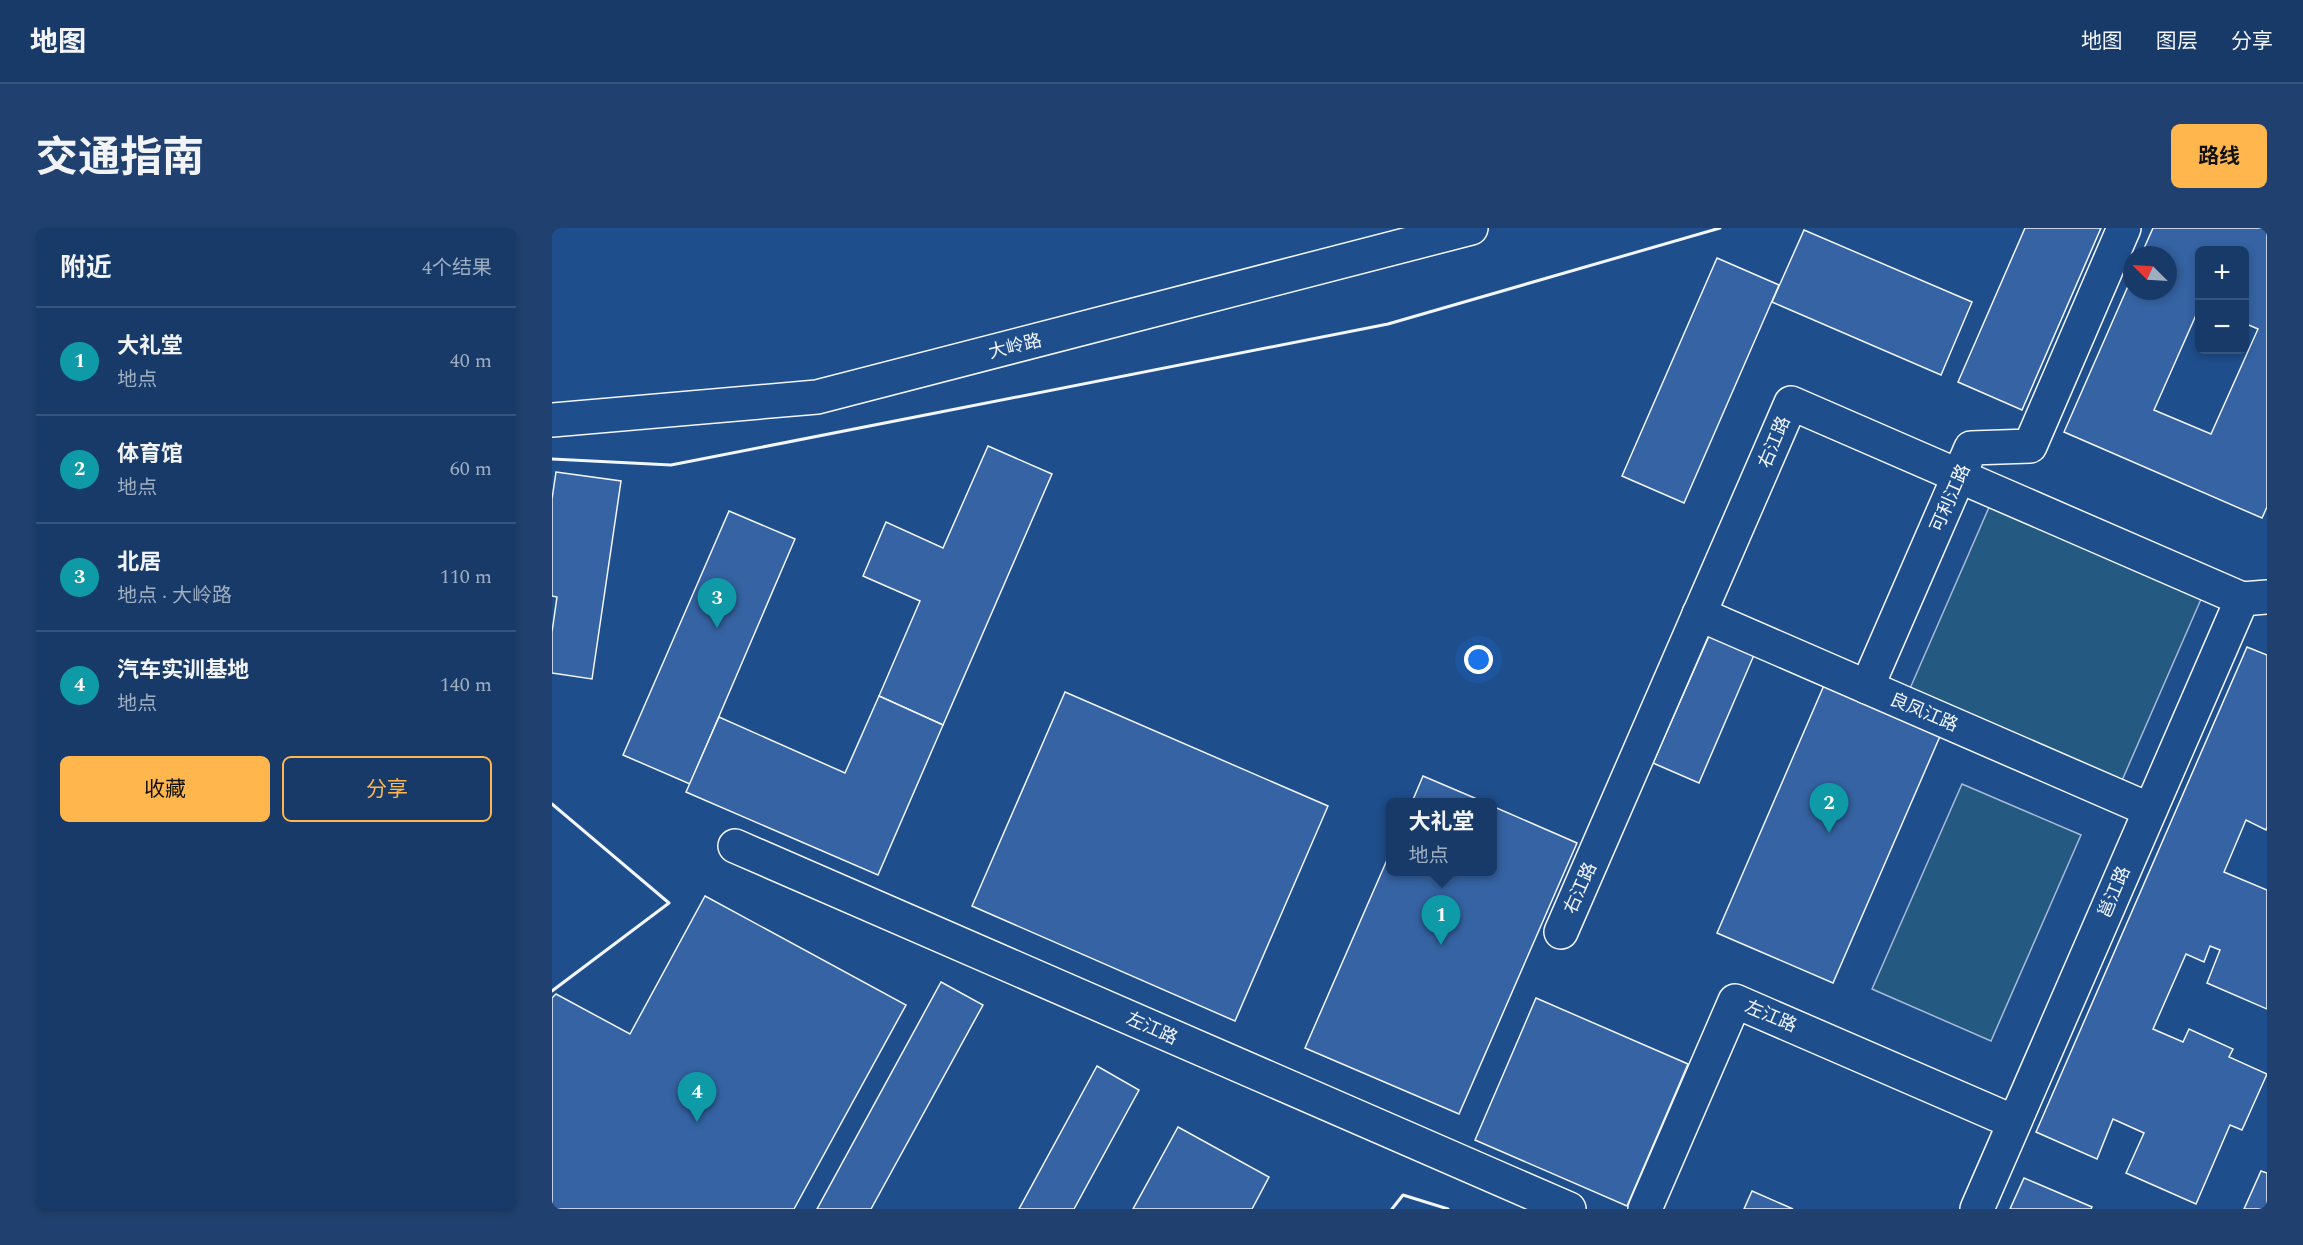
<!DOCTYPE html>
<html lang="zh">
<head>
<meta charset="utf-8">
<style>
	:root { --surface:#173a69; --page:#20416f; --text:#f1f3f6; --muted:#9eadc0; --line:#36547d; --accent:#ffb74d }
	body { margin:0; font-family:Spectral,"Noto Sans SC",serif; background:var(--page); color:var(--text) }
	.controls { position:absolute; right:18px; top:18px; display:grid; overflow:hidden; border-radius:9px; box-shadow:0 3px 9px #0003 }
	.controls button { width:54px; height:54px; display:grid; place-items:center; padding:0; border:0; border-bottom:2px solid var(--line); background:var(--surface); color:var(--text); font:30px sans-serif }
	.compass { position:absolute; left:1571px; top:18px; width:54px; height:54px; border-radius:50%; background:var(--surface); box-shadow:0 3px 9px #0003; rotate:294deg }
	.you { position:absolute; left:927px; top:432px; width:21px; height:21px; margin:-15px; border:4px solid #fff; border-radius:50%; background:#1a73e8; box-shadow:0 0 0 9px #1a73e833 }
	.badge { display:grid; place-items:center; width:39px; height:39px; border-radius:50%; background:var(--accent); color:#fff; font-size:20px; font-weight:700 }
	.pin { position:absolute; translate:-50% -50px; filter:drop-shadow(0 2px 3px #0008) }
	.pin::after { content:''; position:absolute; top:32px; width:21px; height:18px; background:inherit; clip-path:polygon(0 0,100% 0,50% 100%) }
	.popup { position:absolute; left:834px; top:570px; width:111px; height:78px; box-sizing:border-box; display:grid; place-content:center; border-radius:9px; background:var(--surface); filter:drop-shadow(0 2px 4px #0005); font-size:20px; white-space:nowrap; color:var(--muted) }
	.popup b { font-size:22px; color:var(--text) }
	.popup::after { content:''; position:absolute; left:50%; top:100%; margin-left:-12px; border:12px solid transparent; border-top-color:var(--surface) }
	.list { margin:0; padding:0; list-style:none }
	h2 { display:flex; justify-content:space-between; align-items:center; height:78px; margin:0; padding:0 24px; font-size:26px }
	h2 small { font-size:20px; font-weight:400; color:var(--muted) }
	.list li { display:grid; grid-template-columns:39px 1fr auto; gap:18px; align-items:center; box-sizing:border-box; height:108px; padding:0 24px; border-top:2px solid var(--line) }
	.list b { display:block; font-size:22px; white-space:nowrap }
	.list p { margin:0; font-size:20px; white-space:nowrap; color:var(--muted) }
	.list em { font-size:20px; font-style:normal; color:var(--muted) }
	.actions { display:flex; gap:12px; padding:18px 24px }
	.actions a { flex:1; padding:14px 0; border:2px solid var(--accent); border-radius:9px; text-align:center; font-size:21px; color:var(--accent) }
	.actions .main { background:var(--accent); color:#111 }
	.map { position:relative; flex:none; width:1715px; height:981px; overflow:hidden; border-radius:9px }
	header { display:flex; align-items:center; gap:36px; box-sizing:border-box; height:84px; padding:0 30px; background:var(--surface); border-bottom:2px solid var(--line) }
	header strong { font-size:28px }
	nav { display:flex; gap:33px; margin-inline-start:auto; font-size:21px }
	.intro { display:flex; align-items:center; justify-content:space-between; box-sizing:border-box; height:144px; padding:0 36px }
	h1 { margin:0; font-size:42px }
	.button { padding:15px 27px; border-radius:9px; background:var(--accent); color:#111; font-size:21px; font-weight:700 }
	main { display:flex; gap:36px; padding:0 36px }
	aside { flex:1; background:var(--surface); border-radius:9px; box-shadow:0 3px 9px #0003 }
	.map>svg:first-child { display:block }
</style>
</head>
<body>
<header>
<strong>地图</strong>
<nav><a>地图</a><a>图层</a><a>分享</a></nav>
</header>
<div class="intro"><h1>交通指南</h1><a class="button">路线</a></div>
<main>
<aside>
<h2>附近<small>4个结果</small></h2>
<ul class="list">
<li><span class="badge" style="background:#0f9aa8">1</span><div><b>大礼堂</b><p>地点</p></div><em>40 m</em></li>
<li><span class="badge" style="background:#0f9aa8">2</span><div><b>体育馆</b><p>地点</p></div><em>60 m</em></li>
<li><span class="badge" style="background:#0f9aa8">3</span><div><b>北居</b><p>地点 · 大岭路</p></div><em>110 m</em></li>
<li><span class="badge" style="background:#0f9aa8">4</span><div><b>汽车实训基地</b><p>地点</p></div><em>140 m</em></li>
</ul>
<div class="actions"><a class="main">收藏</a><a>分享</a></div>
</aside>
<div class="map">
<svg width="1715" height="981" viewBox="0 0 1715 981">
	<rect width="100%" height="100%" fill="#1f4e8c"/>
	<g fill="#245a82" stroke="#a8bbd7" stroke-width="1.5">
		<polygon points="1438,277 1650,369 1568,557 1356,465"/>
		<polygon points="1410,556 1529,607 1439,813 1320,761"/>
	</g>
	<g fill="#3563a3" stroke="#f2f6ff" stroke-width="1.5" fill-rule="evenodd">
		<polygon points="1473,0 1549,0 1470,182 1406,154"/>
		<path d="M1601,0H1715V279L1710,290L1512,204L1580,49V63H1616V27H1589ZM1648,22H1692V95L1706,101L1659,206L1602,182L1648,78Z"/>
		<polygon points="1252,2 1420,74 1389,147 1220,74"/>
		<polygon points="1165,30 1227,57 1132,275 1070,248"/>
		<polygon points="436,218 500,246 391,497 327,468 368,373 311,348 334,294 391,320"/>
		<polygon points="4,244 69,253 40,451 0,445 0,404 5,369 0,368 0,271"/>
		<polygon points="177,283 243,311 138,556 71,527"/>
		<polygon points="1157,408 1202,427 1147,555 1101,535"/>
		<polygon points="1695,419 1715,427 1715,599 1714,602 1694,592 1672,644 1715,662 1715,781 1655,755 1668,722 1658,718 1652,734 1634,726 1601,801 1631,814 1637,801 1681,821 1677,829 1715,846 1690,902 1678,897 1644,976 1574,945 1592,905 1561,891 1545,931 1484,904"/>
		<polygon points="1273,455 1389,506 1281,755 1165,705"/>
		<polygon points="513,464 776,578 683,793 420,678"/>
		<polygon points="327,468 391,497 326,647 134,564 167,489 293,545"/>
		<polygon points="871,548 932,574 860,574"/>
		<polygon points="940,578 1025,615 907,886 753,820 838,625 838,644 940,644"/>
		<polygon points="153,668 354,777 242,981 0,981 0,770 4,766 78,806"/>
		<polygon points="389,754 431,777 319,981 265,981"/>
		<polygon points="984,770 1136,836 1075,978 923,912"/>
		<polygon points="545,838 587,862 522,981 467,981"/>
		<polygon points="626,899 717,949 700,981 581,981"/>
		<polygon points="1709,943 1715,945 1715,981 1692,981"/>
		<polygon points="1472,950 1540,979 1539,981 1458,981"/>
		<polygon points="1200,963 1241,981 1192,981"/>
	</g>
	<g fill="none" stroke-linecap="round" stroke-linejoin="round">
		<g stroke="#f2f6ff" stroke-width="36">
			<g id="minor">
				<polyline points="0,192 265,169 919,0"/>
				<polyline points="1147,386 1598,582"/>
				<polyline points="1315,459 1419,220 1478,218 1572,0"/>
				<polyline points="183,618 1017,981"/>
				<polyline points="1009,704 1239,175 1690,371"/>
				<polyline points="1093,981 1183,773 1462,894"/>
				<polyline points="1425,981 1690,371 1715,369"/>
			</g>
		</g>
		<use href="#minor" stroke="#1f4e8c" stroke-width="33"/>
		<g stroke="#f2f6ff" stroke-width="3">
			<polyline points="0,231 119,237 836,96 1168,0"/>
			<polyline points="0,576 117,675 0,763"/>
			<polyline points="840,981 851,967 896,981"/>
		</g>
	</g>
	<g text-anchor="middle" stroke-width="4.5" stroke-linejoin="round" paint-order="stroke">
		<g font-size="18" fill="#f2f6ff" stroke="#1f4e8c">
			<text transform="translate(463 118) rotate(-14)" y="6">大岭路</text>
			<text transform="translate(1222 214) rotate(-67)" y="6">右江路</text>
			<text transform="translate(1398 270) rotate(-66)" y="6">可利江路</text>
			<text transform="translate(1372 484) rotate(23)" y="6">良凤江路</text>
			<text transform="translate(1028 660) rotate(-66)" y="6">右江路</text>
			<text transform="translate(1562 664) rotate(-67)" y="6">邕江路</text>
			<text transform="translate(1219 788) rotate(23)" y="6">左江路</text>
			<text transform="translate(600 800) rotate(24)" y="6">左江路</text>
		</g>
	</g>
</svg>
<div class="controls">
<button>+</button>
<button>−</button>
</div>
<svg class="compass" viewBox="-18 -18 36 36"><path d="M0-13l5 13h-10z" fill="#e53935"/><path d="M0 13l5-13h-10z" fill="#9eadc0"/></svg>
<div class="you"></div>
<div class="pin badge" style="left:889px;top:717px;background:#0f9aa8">1</div>
<div class="popup"><b>大礼堂</b>地点</div>
<div class="pin badge" style="left:1277px;top:605px;background:#0f9aa8">2</div>
<div class="pin badge" style="left:165px;top:400px;background:#0f9aa8">3</div>
<div class="pin badge" style="left:145px;top:894px;background:#0f9aa8">4</div>
</div>
</main>
</body>
</html>
